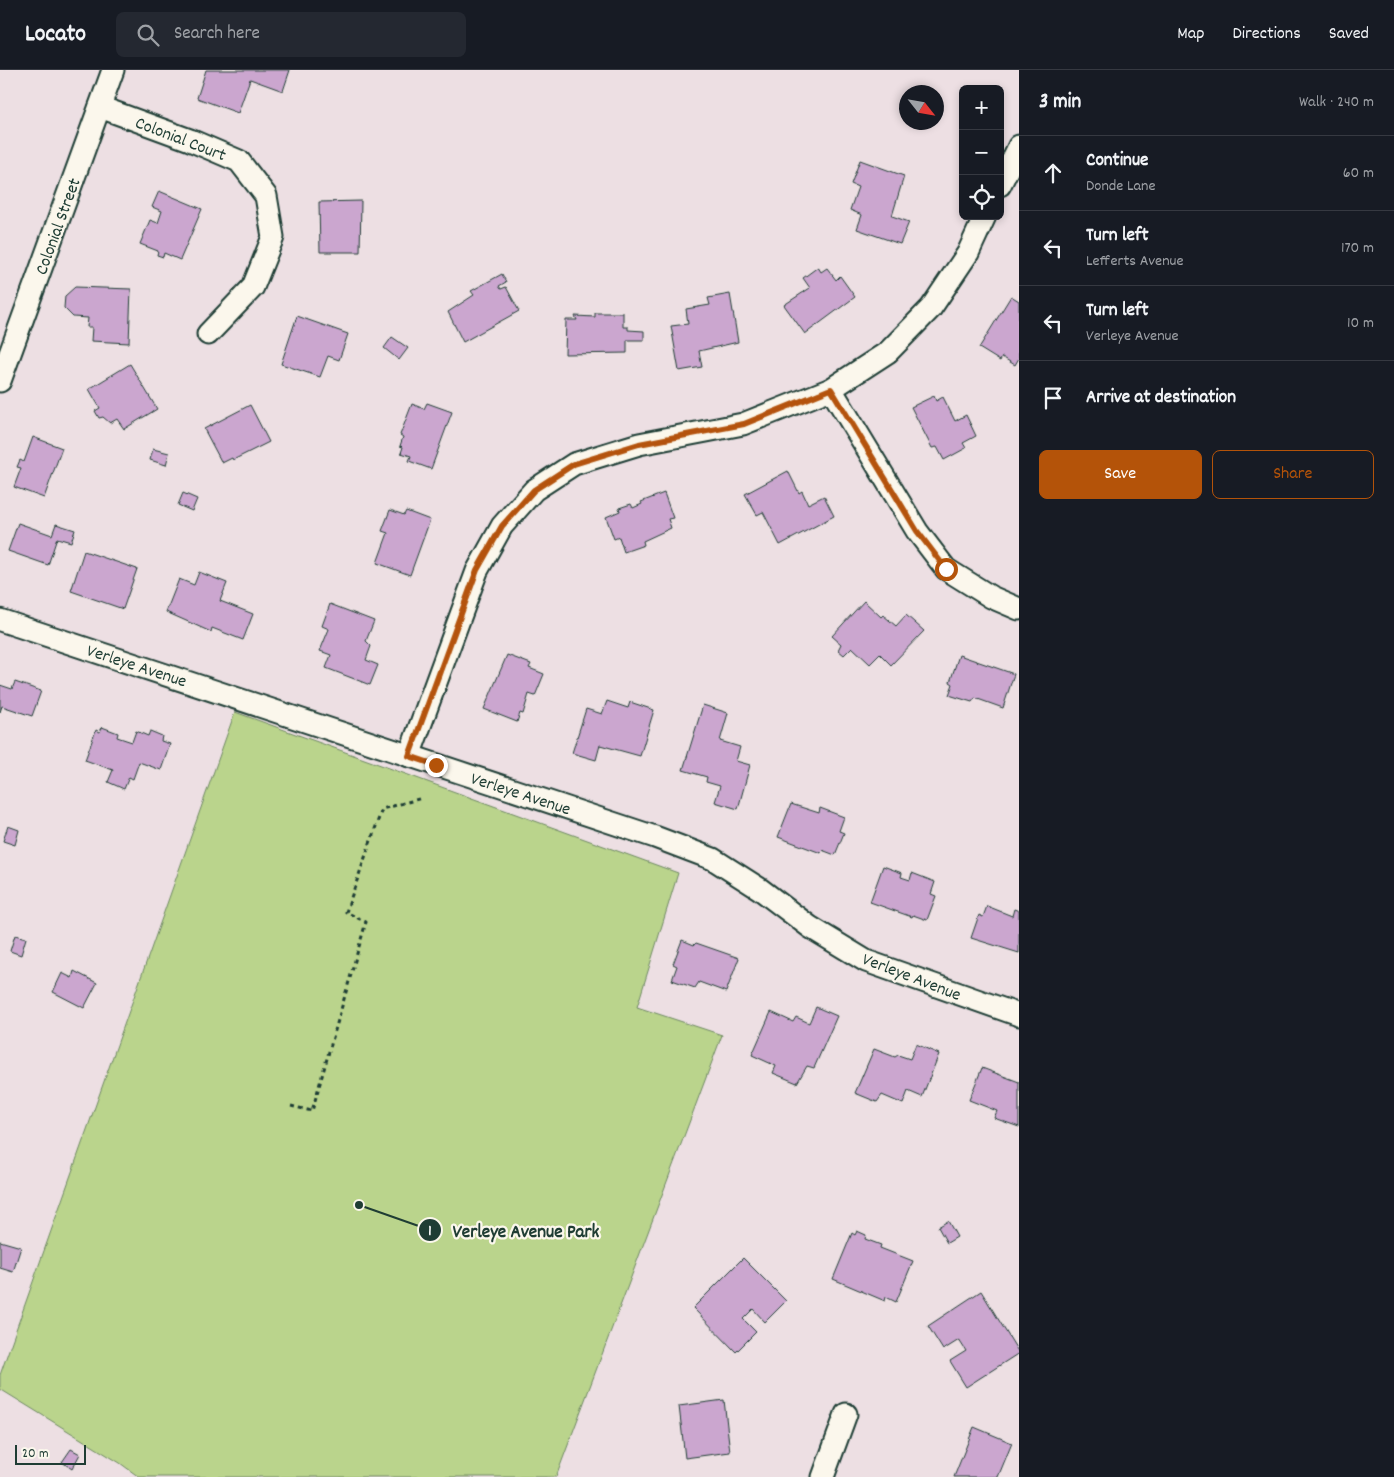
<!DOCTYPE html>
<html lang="en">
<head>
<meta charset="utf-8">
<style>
	:root { --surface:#171b24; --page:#242831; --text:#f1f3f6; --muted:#9ea1a6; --line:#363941; --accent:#b45309 }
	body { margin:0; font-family:Dekko,sans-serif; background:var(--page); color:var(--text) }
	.controls { position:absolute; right:15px; top:15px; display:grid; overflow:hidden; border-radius:8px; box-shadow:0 2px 8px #0003 }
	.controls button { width:45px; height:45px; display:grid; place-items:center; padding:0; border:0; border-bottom:1px solid var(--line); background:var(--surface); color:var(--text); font:25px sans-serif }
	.compass { position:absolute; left:899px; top:15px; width:45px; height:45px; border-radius:50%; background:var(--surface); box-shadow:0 2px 8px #0003; rotate:121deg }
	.scale { position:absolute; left:15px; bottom:12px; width:71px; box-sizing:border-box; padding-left:5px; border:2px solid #1f3d34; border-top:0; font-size:14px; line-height:18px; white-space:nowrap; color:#1f3d34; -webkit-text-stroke:4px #fbf7ec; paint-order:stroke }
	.stop { position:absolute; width:15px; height:15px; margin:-11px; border:4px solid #b45309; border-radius:50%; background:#fff }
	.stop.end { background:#b45309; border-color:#fff; box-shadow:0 1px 5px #0008 }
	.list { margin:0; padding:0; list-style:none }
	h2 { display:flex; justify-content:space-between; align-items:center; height:65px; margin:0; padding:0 20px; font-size:21px }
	h2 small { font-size:16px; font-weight:400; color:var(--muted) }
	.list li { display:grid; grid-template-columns:32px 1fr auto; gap:15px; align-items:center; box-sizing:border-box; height:75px; padding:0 20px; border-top:1px solid var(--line) }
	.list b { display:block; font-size:19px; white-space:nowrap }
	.list p { margin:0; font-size:16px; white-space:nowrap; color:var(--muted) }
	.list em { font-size:16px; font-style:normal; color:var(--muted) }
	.actions { display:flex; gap:10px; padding:15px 20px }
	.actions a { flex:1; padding:11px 0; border:1px solid var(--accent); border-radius:8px; text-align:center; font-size:18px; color:var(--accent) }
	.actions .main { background:var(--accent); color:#fff }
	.icon { flex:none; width:28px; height:28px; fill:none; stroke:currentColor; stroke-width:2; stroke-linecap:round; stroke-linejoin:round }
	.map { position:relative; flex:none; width:1019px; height:1407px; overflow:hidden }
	header { display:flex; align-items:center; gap:30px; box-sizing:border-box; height:70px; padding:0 25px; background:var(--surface); border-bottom:1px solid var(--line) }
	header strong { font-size:24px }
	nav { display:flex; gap:28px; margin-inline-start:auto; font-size:18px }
	.search { width:350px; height:45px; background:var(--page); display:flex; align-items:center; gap:12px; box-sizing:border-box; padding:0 18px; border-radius:8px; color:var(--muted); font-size:19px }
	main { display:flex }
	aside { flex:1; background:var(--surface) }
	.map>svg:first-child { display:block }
</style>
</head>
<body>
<header>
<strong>Locato</strong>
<div class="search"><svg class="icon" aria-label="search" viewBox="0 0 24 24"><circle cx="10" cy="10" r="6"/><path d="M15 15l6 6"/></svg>Search here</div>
<nav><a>Map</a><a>Directions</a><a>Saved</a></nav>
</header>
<main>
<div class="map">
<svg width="1019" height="1407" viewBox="0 0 1019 1407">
	<rect width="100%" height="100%" fill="#eddfe3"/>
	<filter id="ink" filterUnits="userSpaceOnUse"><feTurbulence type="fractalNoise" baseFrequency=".02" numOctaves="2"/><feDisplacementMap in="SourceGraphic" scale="10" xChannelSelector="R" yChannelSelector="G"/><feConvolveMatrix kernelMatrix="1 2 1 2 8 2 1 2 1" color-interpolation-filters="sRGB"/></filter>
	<g filter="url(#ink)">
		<polygon fill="#bad48c" stroke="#6c8860" points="235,642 678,803 637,937 722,965 556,1407 139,1407 120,1393 0,1319 0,1305"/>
		<g fill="#cba6cf" stroke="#1f3d34">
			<polygon points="206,0 290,0 283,21 250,9 238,43 197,28"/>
			<polygon points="860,90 904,106 892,146 909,152 900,174 857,159 862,145 850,140 858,117 851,114"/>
			<polygon points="159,121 202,139 180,190 164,183 163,187 157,185 158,181 140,174 150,150 158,153 162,141 152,137"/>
			<polygon points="361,131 360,182 320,182 319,132"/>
			<polygon points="818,197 821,202 827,198 836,210 840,206 855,227 805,264 784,235 810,218 803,208"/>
			<polygon points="502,204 506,212 499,216 501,219 506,217 519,241 463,272 448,242 474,225 471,221"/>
			<polygon points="75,217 131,219 129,273 91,271 92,257 87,257 88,248 73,247 64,238 65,226"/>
			<polygon points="730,224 738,272 699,281 702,297 679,301 671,256 688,254 686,239 710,235 708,228"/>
			<polygon points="1011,226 1019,231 1019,288 1015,295 1002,287 1000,291 979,278"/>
			<polygon points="595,243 623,243 623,257 628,257 628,260 644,261 644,270 627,270 627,283 565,284 566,250 577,250 575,246 595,247"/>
			<polygon points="297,246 348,264 339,290 328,286 320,307 281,294"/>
			<polygon points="392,267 408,278 399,290 384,278"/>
			<polygon points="130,294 157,339 124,359 117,349 110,353 103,347 99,348 95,341 100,338 89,319"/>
			<polygon points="934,326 936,331 943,327 955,351 966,345 976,366 963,373 966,378 944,390 937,377 932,378 911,337"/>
			<polygon points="427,333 452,342 431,399 409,391 411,386 401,383 403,377 400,376 403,367 400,365 412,334 424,339"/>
			<polygon points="250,335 269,372 233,390 232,388 222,393 204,359"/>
			<polygon points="33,367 62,378 44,428 14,417 21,398 17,397 20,390 24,392"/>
			<polygon points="153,379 169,383 166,395 150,390"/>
			<polygon points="788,401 799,423 802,421 808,434 824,426 834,446 780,475 763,442 757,445 745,424"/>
			<polygon points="183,423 197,429 192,441 178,435"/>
			<polygon points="664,423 673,448 668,449 671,458 643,471 644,475 624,482 619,467 614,469 606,447 620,441 619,438 631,434 633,438 642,434 641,432"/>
			<polygon points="390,440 404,445 406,441 430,450 410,505 377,493 388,463 382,461"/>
			<polygon points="18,453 52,465 56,454 75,460 71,472 57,468 48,495 8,481"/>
			<polygon points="84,481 137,499 123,539 71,521"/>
			<polygon points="199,502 227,513 220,531 253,544 243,570 212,558 211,562 166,542 179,509 194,515"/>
			<polygon points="864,531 881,547 883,545 896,556 906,545 924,561 891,595 880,584 870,594 852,577 844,585 838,580 841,574 832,566"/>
			<polygon points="330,534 374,551 366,571 371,576 366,590 378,595 370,615 326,598 331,585 320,581 329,559 322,556"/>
			<polygon points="507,585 531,594 529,598 544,604 535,626 529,624 523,644 520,643 517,652 484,639"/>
			<polygon points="959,585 1014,604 1003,638 975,628 972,632 949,625 953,614 950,612"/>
			<polygon points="15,612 41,621 32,646 2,636 0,642 0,615 12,619"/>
			<polygon points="607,631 628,638 630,632 654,640 640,686 600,675 596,690 572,683 586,639 602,644"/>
			<polygon points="703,635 728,643 720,671 740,677 736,691 750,695 738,739 715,732 720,716 706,712 707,707 683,700"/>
			<polygon points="102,657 118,663 117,667 132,672 136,661 148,666 150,661 162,666 161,671 170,674 161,700 139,692 133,709 129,707 124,719 108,712 113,700 85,690 96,660 100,662"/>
			<polygon points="791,734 819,743 820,738 844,747 839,761 844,763 835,785 822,780 821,783 778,767"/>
			<polygon points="8,756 19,760 15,775 3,771"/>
			<polygon points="883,796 902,803 901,807 910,810 912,803 935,812 931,824 936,826 927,850 913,845 912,847 870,832"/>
			<polygon points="987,836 1012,846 1014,839 1019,841 1019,883 971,868 979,845 983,847"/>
			<polygon points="15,865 26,868 21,885 10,881"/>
			<polygon points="682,870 694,875 696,873 739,888 726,922 699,912 695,918 672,910 677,896 673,894"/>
			<polygon points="74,901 97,913 84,938 53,922 62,903 72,908"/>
			<polygon points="816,937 837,946 814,998 807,996 797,1013 773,1003 776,996 752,985 771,942 793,952 796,947 809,953"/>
			<polygon points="916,974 939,984 922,1027 908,1021 903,1034 882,1025 877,1032 855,1023 874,979 895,987 898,985 910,989"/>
			<polygon points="982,998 1019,1012 1019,1057 994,1048 997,1041 969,1030"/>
			<polygon points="948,1151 957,1167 947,1173 938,1157"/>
			<polygon points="857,1161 866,1165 865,1169 881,1175 880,1178 913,1191 896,1232 886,1227 885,1231 833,1209 852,1163 855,1165"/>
			<polygon points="0,1171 21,1177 13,1202 0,1198"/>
			<polygon points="743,1188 786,1231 765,1252 753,1239 743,1249 756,1262 736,1282 693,1238"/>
			<polygon points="981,1221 1019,1283 966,1317 950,1291 966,1281 959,1270 943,1280 928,1256"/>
			<polygon points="724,1330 730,1382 685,1388 679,1336"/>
			<polygon points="974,1357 1012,1373 998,1407 954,1407"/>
			<polygon points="71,1379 80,1384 72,1399 62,1392"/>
		</g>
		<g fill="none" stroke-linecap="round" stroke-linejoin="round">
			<g stroke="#1f3d34" stroke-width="25">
				<g id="minor">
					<polyline points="100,37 190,70 239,91 266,126 273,167 253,217 208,264"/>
					<polyline points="1000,115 1019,76"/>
					<polyline points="0,311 113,0"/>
					<polyline points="831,319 917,461 946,499 991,527 1019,539"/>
					<polyline points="0,550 655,767 713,789 760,819 810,857 866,891 1019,945"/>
					<polyline points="409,686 477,501 502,456 534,420 574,394 639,374 743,354 831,319 888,282 931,238 968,183 985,146"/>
					<polyline points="823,1407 846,1344"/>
				</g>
			</g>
			<polyline stroke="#1f3d34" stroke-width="3" stroke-dasharray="4 4" stroke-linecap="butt" points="291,1036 312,1041 366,852 346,842 382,739 422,728"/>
			<use href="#minor" stroke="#fbf7ec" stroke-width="21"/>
		</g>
	</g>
	<g fill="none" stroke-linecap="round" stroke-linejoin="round" filter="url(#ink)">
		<polyline stroke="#b45309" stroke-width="6" points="436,695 409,686 477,500 502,456 534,420 574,394 639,374 744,354 831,319 917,461 946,499"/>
	</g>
	<g text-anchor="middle" stroke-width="4.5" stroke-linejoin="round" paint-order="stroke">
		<g font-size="18" fill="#1f3d34" stroke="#fbf7ec">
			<text transform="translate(181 68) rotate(21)" y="6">Colonial Court</text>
			<text transform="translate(57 156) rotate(-70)" y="6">Colonial Street</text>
			<text transform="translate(137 595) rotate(18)" y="6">Verleye Avenue</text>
			<text transform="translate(521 723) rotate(18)" y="6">Verleye Avenue</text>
			<text transform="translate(912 906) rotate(21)" y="6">Verleye Avenue</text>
		</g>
	</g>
	<path fill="none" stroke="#1f3d34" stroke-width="2" d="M359 1135L430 1160"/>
	<g fill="#1f3d34" stroke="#fbf7ec" stroke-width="2">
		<circle cx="359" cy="1135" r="5"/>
		<circle cx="430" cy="1160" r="12"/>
	</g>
	<g font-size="15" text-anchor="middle" font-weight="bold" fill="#fff">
		<text x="430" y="1165">1</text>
	</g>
	<g font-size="19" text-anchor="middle" font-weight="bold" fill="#1f3d34" stroke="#fbf7ec" stroke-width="4.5" stroke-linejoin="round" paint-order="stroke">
		<text x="526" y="1167">Verleye Avenue Park</text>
	</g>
</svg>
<div class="controls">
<button>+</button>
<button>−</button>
<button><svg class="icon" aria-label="locate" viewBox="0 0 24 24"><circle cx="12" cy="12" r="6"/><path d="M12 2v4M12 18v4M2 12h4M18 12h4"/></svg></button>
</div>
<svg class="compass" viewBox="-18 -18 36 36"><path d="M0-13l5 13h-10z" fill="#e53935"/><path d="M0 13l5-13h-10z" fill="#9ea1a6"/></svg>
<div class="scale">20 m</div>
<div class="stop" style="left:946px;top:499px"></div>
<div class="stop end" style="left:436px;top:695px"></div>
</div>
<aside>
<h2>3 min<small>Walk · 240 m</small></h2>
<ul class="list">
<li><svg class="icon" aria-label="ahead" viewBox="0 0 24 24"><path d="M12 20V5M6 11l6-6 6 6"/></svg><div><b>Continue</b><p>Donde Lane</p></div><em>60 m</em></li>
<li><svg class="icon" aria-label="left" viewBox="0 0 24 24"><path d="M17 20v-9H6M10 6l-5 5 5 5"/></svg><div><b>Turn left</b><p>Lefferts Avenue</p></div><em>170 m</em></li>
<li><svg class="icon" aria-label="left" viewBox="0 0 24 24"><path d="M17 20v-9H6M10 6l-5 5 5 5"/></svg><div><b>Turn left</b><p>Verleye Avenue</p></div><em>10 m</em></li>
<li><svg class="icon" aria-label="arrive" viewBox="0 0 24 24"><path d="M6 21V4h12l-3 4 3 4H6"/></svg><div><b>Arrive at destination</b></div></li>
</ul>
<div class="actions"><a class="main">Save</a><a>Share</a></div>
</aside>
</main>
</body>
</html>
